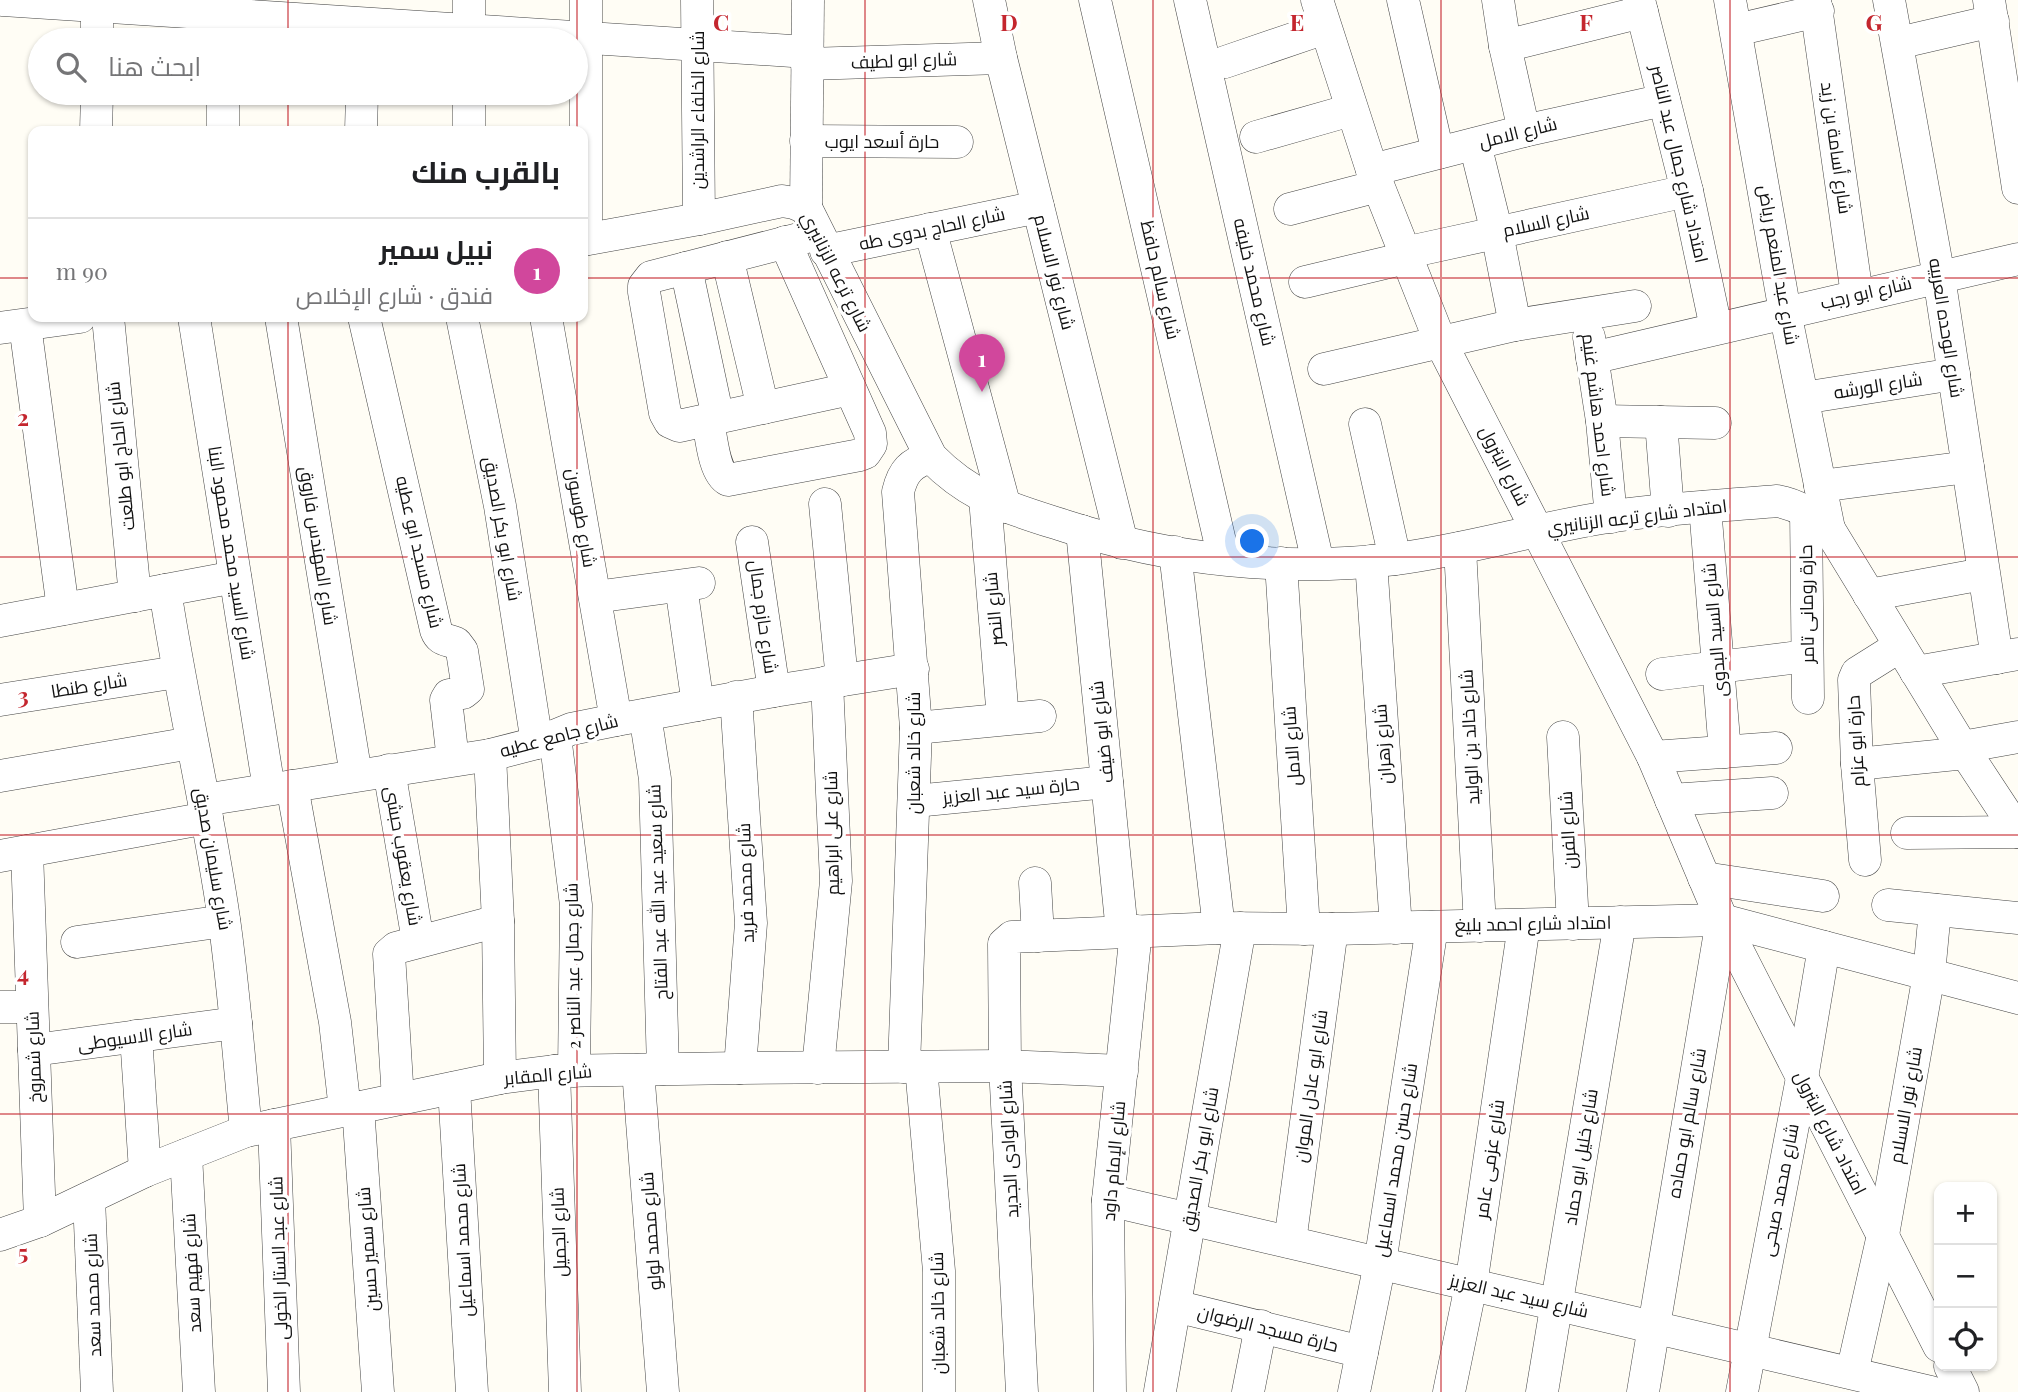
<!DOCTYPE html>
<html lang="ar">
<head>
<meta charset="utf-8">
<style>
	:root { --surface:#fff; --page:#f2f2f2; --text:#202124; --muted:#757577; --line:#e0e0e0; --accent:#ea580c }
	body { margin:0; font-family:"Playfair Display",Cairo,serif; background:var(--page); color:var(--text); direction:rtl }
	.controls { position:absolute; right:21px; bottom:21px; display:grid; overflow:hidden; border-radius:14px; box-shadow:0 2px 5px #0004 }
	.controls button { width:63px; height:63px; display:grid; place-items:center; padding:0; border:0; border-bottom:2px solid var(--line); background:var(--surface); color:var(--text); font:35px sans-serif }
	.you { position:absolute; left:1253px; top:542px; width:24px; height:24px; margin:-18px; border:5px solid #fff; border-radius:50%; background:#1a73e8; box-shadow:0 0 0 10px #1a73e833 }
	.badge { display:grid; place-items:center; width:46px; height:46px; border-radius:50%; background:var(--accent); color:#fff; font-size:23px; font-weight:700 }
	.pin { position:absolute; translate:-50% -58px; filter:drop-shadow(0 2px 4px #0008) }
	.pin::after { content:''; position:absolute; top:37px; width:24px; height:21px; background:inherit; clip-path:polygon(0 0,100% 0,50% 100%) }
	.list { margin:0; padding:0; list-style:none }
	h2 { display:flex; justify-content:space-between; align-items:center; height:91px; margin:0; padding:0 28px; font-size:30px }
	h2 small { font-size:23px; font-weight:400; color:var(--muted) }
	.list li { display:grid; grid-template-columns:46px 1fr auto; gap:21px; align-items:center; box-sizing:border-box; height:105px; padding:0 28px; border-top:2px solid var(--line) }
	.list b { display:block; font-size:26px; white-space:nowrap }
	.list p { margin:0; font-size:23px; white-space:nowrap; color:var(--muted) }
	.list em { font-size:23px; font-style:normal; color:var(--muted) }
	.icon { flex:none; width:38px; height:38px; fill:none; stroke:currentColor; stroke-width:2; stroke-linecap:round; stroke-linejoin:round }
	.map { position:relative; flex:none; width:2018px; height:1392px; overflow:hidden; direction:ltr }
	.search { position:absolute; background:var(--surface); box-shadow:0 2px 5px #0004; left:28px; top:28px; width:560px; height:77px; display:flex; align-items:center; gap:18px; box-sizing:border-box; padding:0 24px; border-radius:38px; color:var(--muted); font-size:26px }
	.panel { position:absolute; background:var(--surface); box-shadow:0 2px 5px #0004; left:28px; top:126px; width:560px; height:196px; border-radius:14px; direction:rtl }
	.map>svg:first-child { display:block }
</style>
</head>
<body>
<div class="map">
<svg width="2018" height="1392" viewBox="0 0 2018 1392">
	<rect width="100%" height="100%" fill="#fffdf5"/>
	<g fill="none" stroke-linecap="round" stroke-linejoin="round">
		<g stroke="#444" stroke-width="33">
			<g id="minor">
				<polyline points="3,0 807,52"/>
				<polyline points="697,0 699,219"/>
				<polyline points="989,0 1001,58 1122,543"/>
				<polyline points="1095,0 1224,559"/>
				<polyline points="1190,0 1318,563"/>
				<polyline points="1317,0 1372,170 1440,341 1653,757 1722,920 1939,1346"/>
				<polyline points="1403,0 1438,153"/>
				<polyline points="1498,0 1505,46 1524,131"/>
				<polyline points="1639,0 1687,191 1716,328"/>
				<polyline points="1730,0 1785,312 1829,529"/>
				<polyline points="1815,0 1857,295"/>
				<polyline points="1889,0 1939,277 1997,658"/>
				<polyline points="1989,0 2018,188"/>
				<polyline points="1736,30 1818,11"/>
				<polyline points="97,40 97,0"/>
				<polyline points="469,40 469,0"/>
				<polyline points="1898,43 1993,21"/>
				<polyline points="1505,46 1642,12"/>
				<polyline points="1225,62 1325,28"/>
				<polyline points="807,64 1001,58"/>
				<polyline points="96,131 97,93"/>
				<polyline points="223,131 223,93"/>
				<polyline points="361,131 362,93"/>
				<polyline points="469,131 469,93"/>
				<polyline points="1256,137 1351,110"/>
				<polyline points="806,141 957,142"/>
				<polyline points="1475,144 1497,233 1515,325"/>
				<polyline points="1372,170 1524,131 1664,100"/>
				<polyline points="806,208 808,0"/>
				<polyline points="1290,209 1378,186"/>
				<polyline points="930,229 1005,507"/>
				<polyline points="818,234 651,277 644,286 644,292 665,413 670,422 679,426 850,389"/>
				<polyline points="586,239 586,0"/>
				<path d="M583,240L699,219L782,201L794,203L806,208L931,457C972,499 1011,509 1065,526C1170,560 1285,572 1395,559C1467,550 1537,528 1608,517C1664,508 1721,506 1777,501C1799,505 1812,515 1829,529L1962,747L2018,832"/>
				<polyline points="826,251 1038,207"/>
				<polyline points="1404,253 1687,191"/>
				<polyline points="727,257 763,408"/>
				<polyline points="686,268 718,418"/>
				<polyline points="1305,282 1406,258"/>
				<polyline points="108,317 135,596"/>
				<polyline points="194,317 269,789"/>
				<polyline points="281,317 356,775"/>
				<path d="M364,317L436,630C440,641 446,639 456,643L462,651L468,689L463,693L449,695L446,700L453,760"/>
				<polyline points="462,317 500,506 537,743"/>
				<polyline points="546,317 616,720"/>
				<polyline points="25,325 63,609"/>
				<polyline points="0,328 80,317"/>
				<polyline points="1589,337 1602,421 1611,517"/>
				<polyline points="1592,358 2018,259"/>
				<polyline points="1324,369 1515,325 1635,306"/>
				<polyline points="1803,398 1954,374"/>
				<path d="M708,420C711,436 714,473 728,480L860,455L865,453L871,444L870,433L785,242"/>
				<polyline points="1602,421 1715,423"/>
				<polyline points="1661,422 1668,511"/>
				<polyline points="1365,424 1395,559"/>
				<polyline points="1820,486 1968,467"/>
				<polyline points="985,498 1003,719"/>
				<polyline points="825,504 842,680"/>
				<polyline points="1705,507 1725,752"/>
				<polyline points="1806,510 1808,698"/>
				<polyline points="1082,531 1122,932"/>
				<polyline points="752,542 774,691"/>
				<polyline points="1460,548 1480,926"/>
				<polyline points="1175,552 1219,928"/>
				<polyline points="1371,561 1396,928"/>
				<polyline points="1281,563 1304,929"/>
				<polyline points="681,586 698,705"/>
				<path d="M165,590C182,701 208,809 224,919C234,989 239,1060 246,1131"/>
				<polyline points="1869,595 1983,574"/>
				<polyline points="595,597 699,583"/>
				<polyline points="0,621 235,577"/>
				<polyline points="1916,672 2018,654"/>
				<polyline points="1662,674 1807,656"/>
				<polyline points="736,697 751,923 740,1068"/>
				<polyline points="0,700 177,672"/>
				<polyline points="645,715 655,779 663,1069"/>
				<polyline points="916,728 1040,716"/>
				<polyline points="555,736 576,905 574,1071"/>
				<polyline points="1563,737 1573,924"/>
				<polyline points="1962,747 2018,737"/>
				<polyline points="490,755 498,921 500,1078"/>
				<polyline points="1653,757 1776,748"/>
				<polyline points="1857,764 1966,753"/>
				<polyline points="389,770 418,941"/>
				<polyline points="0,776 191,743"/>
				<polyline points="292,786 335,1022 345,1110"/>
				<polyline points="204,800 490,755 537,743 571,729 616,720 774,691 913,669"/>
				<polyline points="1671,800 1772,793"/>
				<polyline points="915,801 1107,782"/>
				<polyline points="1907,833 2018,832"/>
				<polyline points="27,851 40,1221"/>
				<polyline points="0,856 207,818"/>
				<polyline points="1865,860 1857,764 1854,680 1857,673 1900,646"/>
				<polyline points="1704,878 1823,896"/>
				<polyline points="1035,883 1038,936"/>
				<polyline points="1888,905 2018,918"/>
				<polyline points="77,942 224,921"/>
				<polyline points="0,1007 32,1007"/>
				<polyline points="136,1036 145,1171"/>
				<polyline points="34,1050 236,1023"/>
				<path d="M904,1067L916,728L898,492C903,471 911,463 931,457"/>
				<polyline points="921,1067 939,1271 939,1392"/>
				<polyline points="818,1068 836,881 827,682"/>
				<polyline points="638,1070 663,1392"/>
				<polyline points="554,1071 565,1392"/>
				<polyline points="454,1088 472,1392"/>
				<polyline points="398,1099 389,954 396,948 498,921"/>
				<polyline points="358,1107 378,1392"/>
				<polyline points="274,1125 284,1392"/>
				<polyline points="186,1155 199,1392"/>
				<polyline points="89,1198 97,1392"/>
				<polyline points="1108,1200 1931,1392"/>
				<polyline points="0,1235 40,1221 145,1171 246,1131 500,1078 554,1071 740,1068 1005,1066 1122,1071"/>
				<polyline points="1290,1242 1332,929"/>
				<polyline points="1175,1306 1362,1352"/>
				<polyline points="1950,1366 1963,1392"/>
				<polyline points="1852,1373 1883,1235 1929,974 1935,910"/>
				<polyline points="1160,1391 1240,928"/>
				<polyline points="1022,1392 1005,1066 1004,944 1012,937 1219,928 1332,929 1722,920 2018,998"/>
				<polyline points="1110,1392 1108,1200 1136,931"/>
				<polyline points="1248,1392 1261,1326"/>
				<polyline points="1354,1392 1380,1263 1432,927"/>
				<polyline points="1449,1392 1471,1285 1524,925"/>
				<polyline points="1542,1392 1620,922"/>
				<polyline points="1643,1392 1722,920"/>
				<polyline points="1742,1392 1802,1078 1824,947"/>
			</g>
		</g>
		<use href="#minor" stroke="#fff" stroke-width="32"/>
	</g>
	<path fill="none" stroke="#c4262e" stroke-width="2" stroke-opacity="0.55" d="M288,0V40M577,0V131M865,0V1392M1153,0V1392M1441,0V1392M1730,0V1392M288,93V131M0,278H33M583,278H2018M288,317V1392M577,317V1392M0,557H2018M0,835H2018M0,1114H2018"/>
	<g text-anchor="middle" stroke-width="7" stroke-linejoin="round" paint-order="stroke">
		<g font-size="18" fill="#111" stroke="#fff">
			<text transform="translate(904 61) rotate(-2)" y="6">شارع ابو لطيف</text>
			<text transform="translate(698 110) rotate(-90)" y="6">شارع الخلفاء الراشدين</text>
			<text transform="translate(1518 133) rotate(-14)" y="6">شارع الامل</text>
			<text x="882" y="148">حارة أسعد ايوب</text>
			<text transform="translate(1836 148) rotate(82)" y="6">شارع أسامة بن زيد</text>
			<text transform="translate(1679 164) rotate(77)" y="6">امتداد شارع جمال عبد الناصر</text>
			<text transform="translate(1546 222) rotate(-12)" y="6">شارع السلام</text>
			<text transform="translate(932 229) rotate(-12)" y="6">شارع الحاج بدوى طه</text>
			<text transform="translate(1778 265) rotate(80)" y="6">شارع عبد المنعم رياض</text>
			<text transform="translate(836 272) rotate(63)" y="6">شارع ترعه الزنانيري</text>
			<text transform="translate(1054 272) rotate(76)" y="6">شارع نور الاسلام</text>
			<text transform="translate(1160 280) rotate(77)" y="6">شارع سالم حافظ</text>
			<text transform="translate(1254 282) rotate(77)" y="6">شارع محمد خليفه</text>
			<text transform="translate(1866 293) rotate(-13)" y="6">شارع ابو رجب</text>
			<text transform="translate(1946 328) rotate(81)" y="6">شارع الوحده العربيه</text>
			<text transform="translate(1878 386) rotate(-9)" y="6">شارع الورشه</text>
			<text transform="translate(1598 415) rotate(83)" y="6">شارع احمد هاشم غنيم</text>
			<text transform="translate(121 456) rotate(-96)" y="6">شارع الحاج ابو طلعت</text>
			<text transform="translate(1504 466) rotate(63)" y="6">شارع البترول</text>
			<text transform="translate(1637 517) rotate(-7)" y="6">امتداد شارع ترعه الزنانيري</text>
			<text transform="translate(581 518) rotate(80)" y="6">شارع طوسون</text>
			<text transform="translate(502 529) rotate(80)" y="6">شارع ابو بكر الصديق</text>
			<text transform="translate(318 546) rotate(81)" y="6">شارع المهندس فاروق</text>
			<text transform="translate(419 552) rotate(77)" y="6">شارع مسجد ابو عطيه</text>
			<text transform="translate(231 553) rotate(81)" y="6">شارع السيد محمد محمود البنا</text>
			<text transform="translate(1807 604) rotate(-91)" y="6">حارة رومانى تامر</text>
			<text transform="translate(994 609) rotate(-95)" y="6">شارع النصر</text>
			<text transform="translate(763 617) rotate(82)" y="6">شارع حازم جمال</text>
			<text transform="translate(1715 630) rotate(-95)" y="6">شارع السيد البدوى</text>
			<text transform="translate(89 686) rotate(-9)" y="6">شارع طنطا</text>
			<text transform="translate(1102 732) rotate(-96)" y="6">شارع ابو ضيف</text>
			<text transform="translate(559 736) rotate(-15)" y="6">شارع جامع عطيه</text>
			<text transform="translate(1470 737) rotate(-93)" y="6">شارع خالد بن الوليد</text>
			<text transform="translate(1856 741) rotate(-93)" y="6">حارة ابو عزام</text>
			<text transform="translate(1383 744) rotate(-94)" y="6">شارع زهران</text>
			<text transform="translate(1292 746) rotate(-94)" y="6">شارع الامل</text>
			<text transform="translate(914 753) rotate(-90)" y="6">شارع خالد شعبان</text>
			<text transform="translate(1011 791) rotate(-6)" y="6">حارة سيد عبد العزيز</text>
			<text transform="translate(1568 830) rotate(-93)" y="6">شارع الفرن</text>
			<text transform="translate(832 833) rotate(-91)" y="6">شارع على ابراهيم</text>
			<text transform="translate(403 856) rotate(80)" y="6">شارع يعقوب حبشى</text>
			<text transform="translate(213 859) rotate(80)" y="6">شارع سليمان صديق</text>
			<text transform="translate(746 883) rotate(-92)" y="6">شارع محمد فريد</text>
			<text transform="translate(658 892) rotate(-92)" y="6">شارع سعيد عبد الله عبد الفتاح</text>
			<text transform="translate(1533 924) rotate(-1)" y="6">امتداد شارع احمد بليغ</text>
			<text transform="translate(573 966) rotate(-91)" y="6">شارع جمال عبد الناصر 2</text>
			<text transform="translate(135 1037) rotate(-8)" y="6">شارع الاسيوطى</text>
			<text transform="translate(34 1057) rotate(-92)" y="6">شارع شمروخ</text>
			<text transform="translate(548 1075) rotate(-5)" y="6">شارع المقابر</text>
			<text transform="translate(1311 1086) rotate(-82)" y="6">شارع ابو عادل الموان</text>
			<text transform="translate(1906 1105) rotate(-80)" y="6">شارع نور الاسلام</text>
			<text transform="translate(1687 1123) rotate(-80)" y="6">شارع سالم ابو حماده</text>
			<text transform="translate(1830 1133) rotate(63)" y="6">امتداد شارع البترول</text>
			<text transform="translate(1009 1149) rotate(-93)" y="6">شارع الوادى الجديد</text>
			<text transform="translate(1581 1157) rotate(-81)" y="6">شارع خليل ابو حماد</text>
			<text transform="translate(1200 1159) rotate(-80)" y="6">شارع ابو بكر الصديق</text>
			<text transform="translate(1490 1159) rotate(-82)" y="6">شارع عزمى عامر</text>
			<text transform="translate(1396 1160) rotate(-81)" y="6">شارع حسن محمد اسماعيل</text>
			<text transform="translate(1114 1161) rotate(-85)" y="6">شارع الإمام داود</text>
			<text transform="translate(1780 1190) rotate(-79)" y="6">شارع محمد صبحى</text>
			<text transform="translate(651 1231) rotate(-94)" y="6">شارع محمد لولو</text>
			<text transform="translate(559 1232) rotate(-92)" y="6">شارع الجميل</text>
			<text transform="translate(463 1240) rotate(-93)" y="6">شارع محمد اسماعيل</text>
			<text transform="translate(368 1249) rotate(-94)" y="6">شارع سمير حسين</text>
			<text transform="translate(279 1258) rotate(-92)" y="6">شارع عبد الستار الخولى</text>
			<text transform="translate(192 1273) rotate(-93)" y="6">شارع فهيم سعد</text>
			<text transform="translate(93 1295) rotate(-92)" y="6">شارع محمد سعد</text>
			<text transform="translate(1519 1296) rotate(13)" y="6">شارع سيد عبد العزيز</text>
			<text transform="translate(938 1313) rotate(-91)" y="6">شارع خالد شعبان</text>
			<text transform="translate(1268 1329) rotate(14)" y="6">حارة مسجد الرضوان</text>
		</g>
	</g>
	<g font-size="23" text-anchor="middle" font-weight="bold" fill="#c4262e" stroke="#fff" stroke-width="7" stroke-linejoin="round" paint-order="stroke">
		<text x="721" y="31">C</text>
		<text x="1009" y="31">D</text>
		<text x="1297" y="31">E</text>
		<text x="1586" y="31">F</text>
		<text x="1874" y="31">G</text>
		<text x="23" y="426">2</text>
		<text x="23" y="704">3</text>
		<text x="23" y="982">4</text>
		<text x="23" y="1261">5</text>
	</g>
</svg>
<div class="controls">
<button>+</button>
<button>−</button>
<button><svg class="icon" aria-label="locate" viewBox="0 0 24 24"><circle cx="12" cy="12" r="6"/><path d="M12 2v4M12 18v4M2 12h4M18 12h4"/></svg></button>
</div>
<div class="you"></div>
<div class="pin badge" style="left:982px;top:392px;background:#d1479c">1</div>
<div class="search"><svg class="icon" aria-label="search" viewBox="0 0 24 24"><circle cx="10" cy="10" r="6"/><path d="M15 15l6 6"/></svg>ابحث هنا</div>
<section class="panel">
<h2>بالقرب منك<small></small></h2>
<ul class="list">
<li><span class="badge" style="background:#d1479c">1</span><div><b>نبيل سمير</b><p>فندق · شارع الإخلاص</p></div><em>90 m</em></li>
</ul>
</section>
</div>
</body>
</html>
